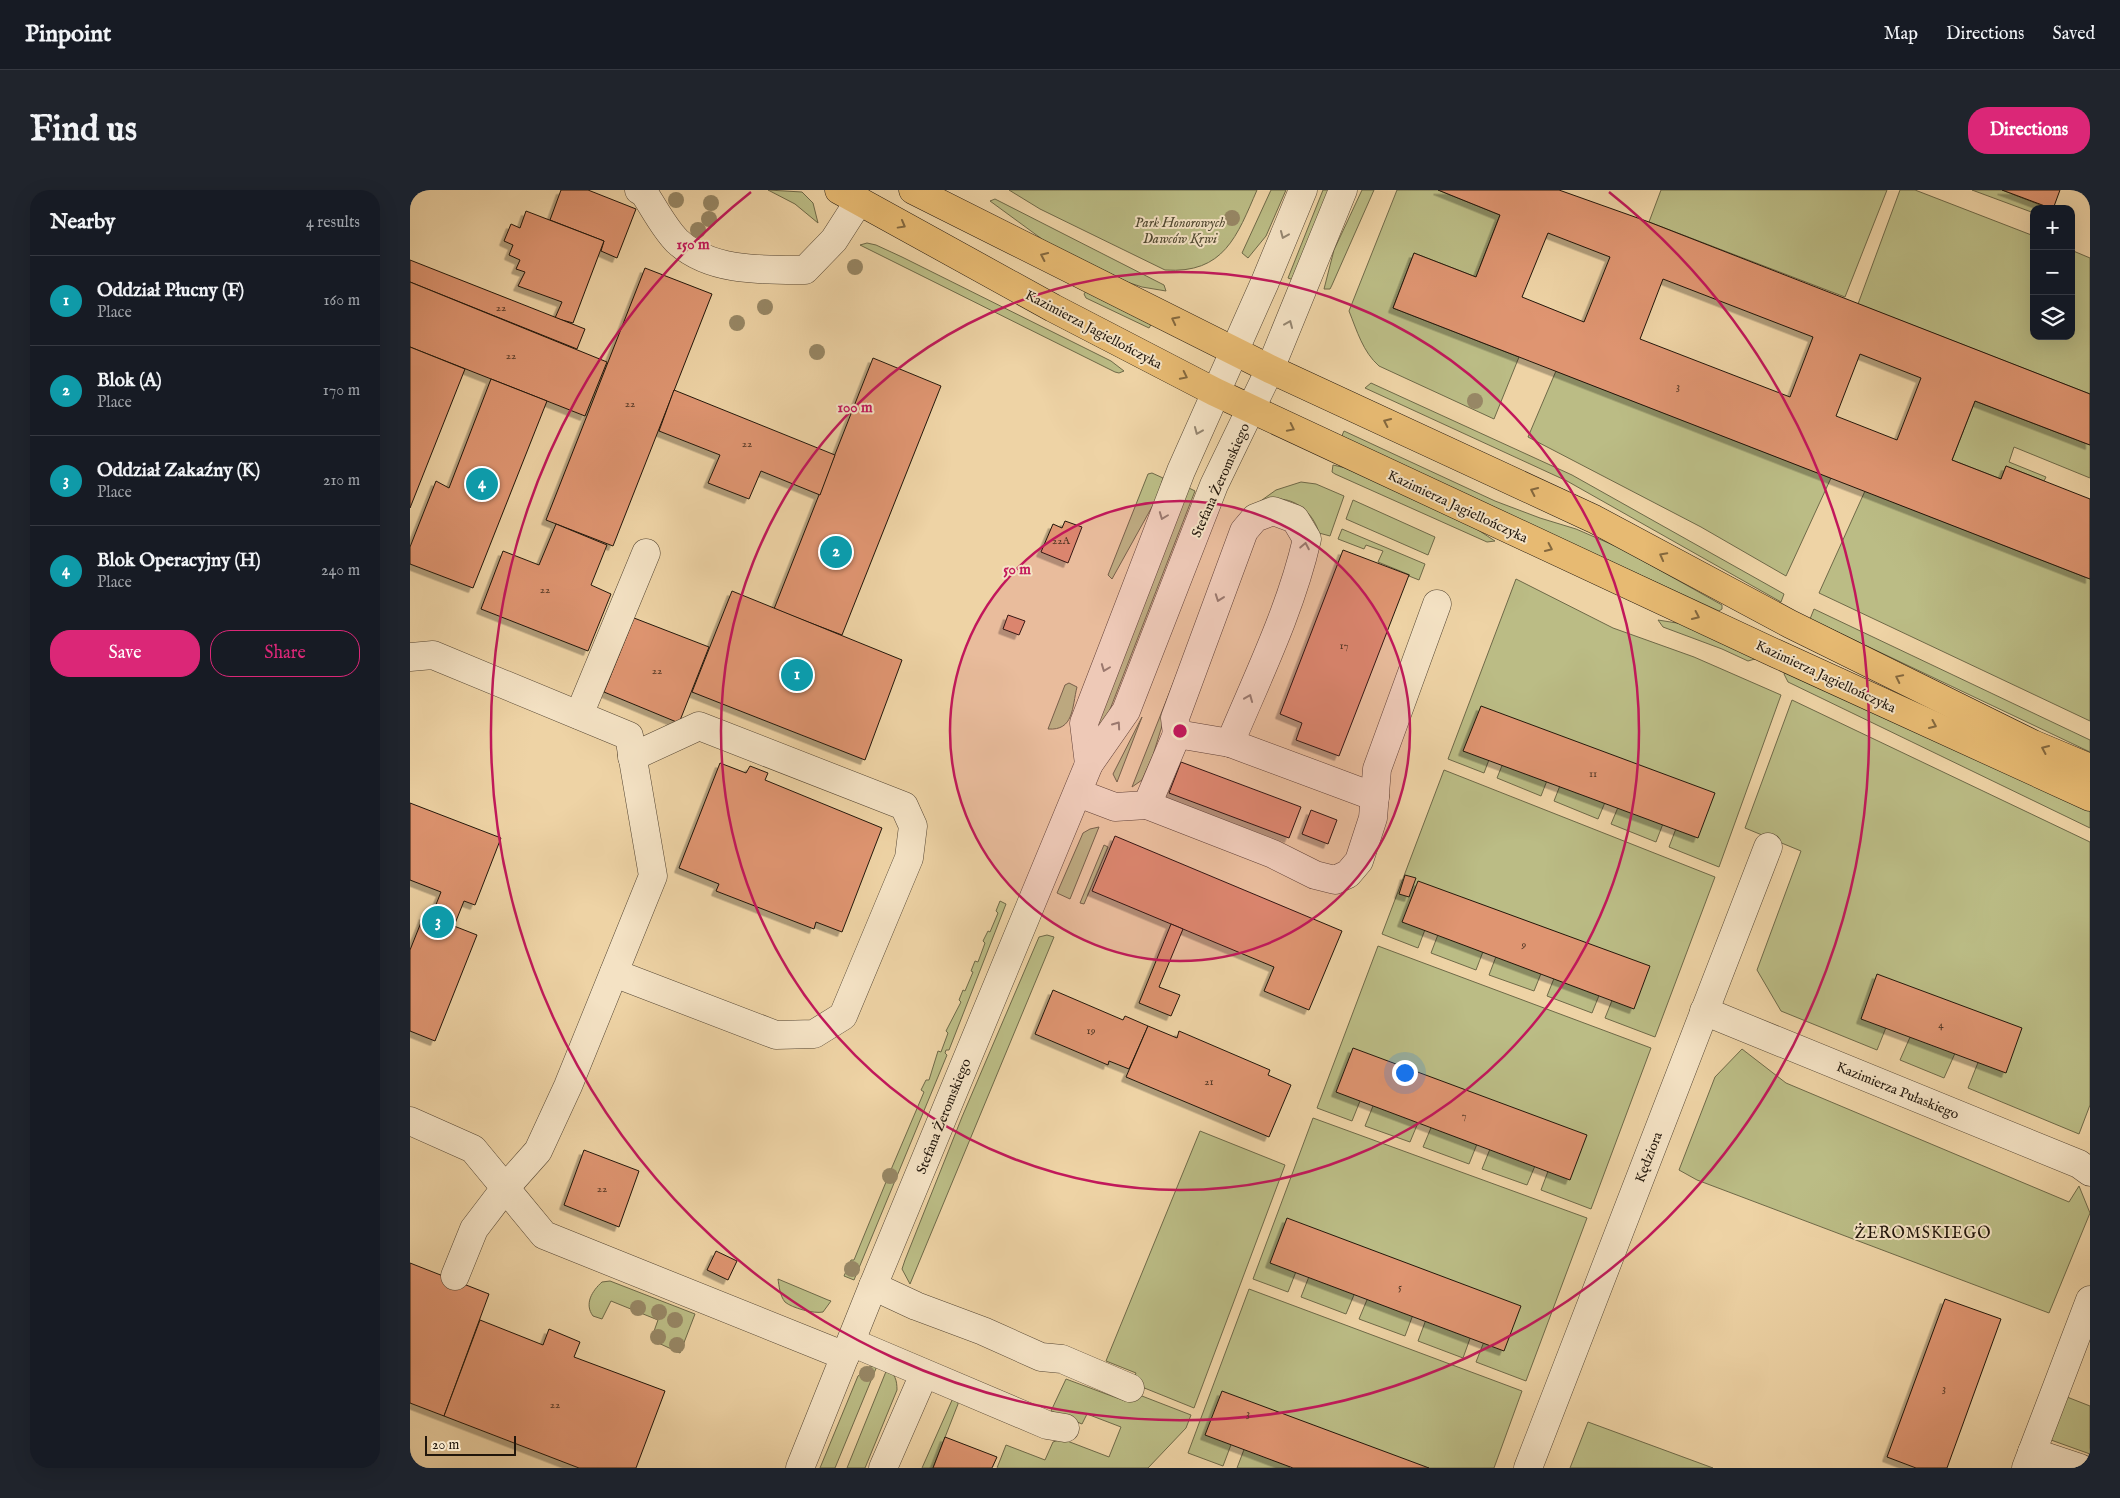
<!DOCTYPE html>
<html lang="en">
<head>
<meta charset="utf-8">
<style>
	:root { --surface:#171b24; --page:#20242c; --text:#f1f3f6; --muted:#9ea1a6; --line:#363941; --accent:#db2777 }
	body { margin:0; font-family:"IM FELL English",serif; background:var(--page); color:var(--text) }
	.controls { position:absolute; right:15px; top:15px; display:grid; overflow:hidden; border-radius:10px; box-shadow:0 5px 20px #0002 }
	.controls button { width:45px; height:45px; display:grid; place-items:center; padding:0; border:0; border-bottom:1px solid var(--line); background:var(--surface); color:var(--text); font:25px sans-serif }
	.scale { position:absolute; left:15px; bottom:12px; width:91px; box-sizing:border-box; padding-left:5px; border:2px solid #21160b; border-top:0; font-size:14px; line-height:18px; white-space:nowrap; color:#21160b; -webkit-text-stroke:4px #f4e2c4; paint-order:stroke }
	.you { position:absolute; left:994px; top:882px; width:18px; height:18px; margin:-12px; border:4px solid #fff; border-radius:50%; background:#1a73e8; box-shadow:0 0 0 8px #1a73e833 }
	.badge { display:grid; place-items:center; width:32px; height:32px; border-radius:50%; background:var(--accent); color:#fff; font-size:16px; font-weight:700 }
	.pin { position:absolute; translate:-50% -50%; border:2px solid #fff; box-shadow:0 1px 5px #0006 }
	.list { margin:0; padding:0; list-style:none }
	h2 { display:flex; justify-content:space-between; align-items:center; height:65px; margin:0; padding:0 20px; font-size:21px }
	h2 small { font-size:16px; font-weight:400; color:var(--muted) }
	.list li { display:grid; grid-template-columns:32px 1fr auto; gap:15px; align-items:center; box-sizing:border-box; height:90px; padding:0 20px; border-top:1px solid var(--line) }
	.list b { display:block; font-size:19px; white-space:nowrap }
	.list p { margin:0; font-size:16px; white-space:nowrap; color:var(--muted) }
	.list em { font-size:16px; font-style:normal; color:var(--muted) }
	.actions { display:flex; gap:10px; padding:15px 20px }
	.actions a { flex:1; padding:11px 0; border:1px solid var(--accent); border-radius:20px; text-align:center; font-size:18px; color:var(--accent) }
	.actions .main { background:var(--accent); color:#fff }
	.icon { flex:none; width:28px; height:28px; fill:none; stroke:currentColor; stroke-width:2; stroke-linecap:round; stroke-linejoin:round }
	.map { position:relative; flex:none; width:1680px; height:1278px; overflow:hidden; border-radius:20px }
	header { display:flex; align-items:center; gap:30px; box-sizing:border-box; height:70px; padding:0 25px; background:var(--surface); border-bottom:1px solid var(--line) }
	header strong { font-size:24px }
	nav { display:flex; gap:28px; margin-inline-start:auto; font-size:18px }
	.intro { display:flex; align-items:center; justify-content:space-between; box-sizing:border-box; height:120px; padding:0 30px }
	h1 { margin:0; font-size:35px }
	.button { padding:12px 22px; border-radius:20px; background:var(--accent); color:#fff; font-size:18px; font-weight:700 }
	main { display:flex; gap:30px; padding:0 30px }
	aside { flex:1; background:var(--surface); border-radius:20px; box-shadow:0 5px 20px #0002 }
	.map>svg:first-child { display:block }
</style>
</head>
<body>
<header>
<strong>Pinpoint</strong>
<nav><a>Map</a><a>Directions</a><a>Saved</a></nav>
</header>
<div class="intro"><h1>Find us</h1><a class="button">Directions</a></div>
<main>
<aside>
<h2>Nearby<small>4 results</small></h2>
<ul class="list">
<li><span class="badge" style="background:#0f9aa8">1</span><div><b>Oddział Płucny (F)</b><p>Place</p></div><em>160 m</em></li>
<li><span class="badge" style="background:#0f9aa8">2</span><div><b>Blok (A)</b><p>Place</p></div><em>170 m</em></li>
<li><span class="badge" style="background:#0f9aa8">3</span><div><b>Oddział Zakaźny (K)</b><p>Place</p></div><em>210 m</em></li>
<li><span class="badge" style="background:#0f9aa8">4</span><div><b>Blok Operacyjny (H)</b><p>Place</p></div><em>240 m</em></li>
</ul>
<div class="actions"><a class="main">Save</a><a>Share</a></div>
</aside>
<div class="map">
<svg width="1680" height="1278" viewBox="0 0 1680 1278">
	<defs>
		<filter id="shadow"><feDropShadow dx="-4.5" dy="4.5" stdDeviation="0" flood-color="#0004"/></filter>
	</defs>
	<rect width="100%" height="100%" fill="#eed3a5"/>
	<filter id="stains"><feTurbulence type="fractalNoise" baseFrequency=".004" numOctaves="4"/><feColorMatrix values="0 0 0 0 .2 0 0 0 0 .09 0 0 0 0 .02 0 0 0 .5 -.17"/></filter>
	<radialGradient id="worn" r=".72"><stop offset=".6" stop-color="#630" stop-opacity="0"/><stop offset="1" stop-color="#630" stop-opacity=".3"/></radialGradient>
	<g fill="#bbbc85" stroke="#6e6948">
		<polygon points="358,0 392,2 403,13 408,33 385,14"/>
		<path d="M599,0H847C827,46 814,84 755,80L630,19Z"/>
		<polygon points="861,0 876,0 856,46 838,68 832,63"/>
		<polygon points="913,0 922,0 886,91 878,88"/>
		<polygon points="952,0 964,0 922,95 920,99 914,99 924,60"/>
		<path d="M987,0H1028L1090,25L1066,87L1004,63L983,118L1109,167L1084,229L969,176C953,162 947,141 939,121Z"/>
		<polygon points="1251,0 1477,0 1435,107 1239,32"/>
		<polygon points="1490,0 1505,0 1624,46 1624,146 1661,146 1661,60 1680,68 1680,204 1448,114"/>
		<polygon points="1562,0 1592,0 1638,18 1624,19 1624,23"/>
		<polygon points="585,9 754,95 756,101 732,97 717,92 636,52 580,11"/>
		<polygon points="457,53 466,55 492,67 701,171 714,181 709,183 705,182 450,55"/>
		<polygon points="676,101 743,131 739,138 676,108 674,104"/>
		<polygon points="1146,181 1421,288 1376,386 1291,337 1118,247"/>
		<polygon points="961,193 1162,285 1374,404 1371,412 1157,291 955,198"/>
		<polygon points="1565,211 1680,255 1680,288 1604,257 1599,272 1636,287 1634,291 1596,276 1591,289 1542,270"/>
		<polygon points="934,241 1085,311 1130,328 1166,339 1210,358 1312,415 1312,419 1309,421 931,248"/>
		<polygon points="923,275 936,278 1059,334 1085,351 1077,352 925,284 922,282"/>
		<polygon points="742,283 753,288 748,306 702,389 698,385 738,284"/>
		<path d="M891,292L906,294L934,306L920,346L909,343C904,325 888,309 868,309C861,309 852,313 845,315L866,300Z"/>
		<polygon points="777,297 785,301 699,522 689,539 685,532"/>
		<polygon points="1455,301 1680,389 1680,531 1409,403"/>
		<polygon points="943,310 1025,347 1018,365 936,329"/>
		<polygon points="932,339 1015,374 1009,390 999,386 1000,385 968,372 973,361 956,355 954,359 928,349"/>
		<polygon points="1106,389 1203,438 1284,467 1371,505 1309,677 1259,657 1267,636 1254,631 1246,652 1201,634 1209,615 1196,610 1188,629 1144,611 1151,593 1138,588 1131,606 1087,588 1093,573 1080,567 1074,583 1038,569"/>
		<polygon points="1404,419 1680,550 1680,562 1400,429"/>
		<polygon points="1248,430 1298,438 1345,469 1338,471 1312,459 1253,437"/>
		<polygon points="772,471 743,565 732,590 722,597"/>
		<polygon points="1378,476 1680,621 1680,638 1378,492 1374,484"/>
		<path d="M659,493L667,497C662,517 664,541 638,539L655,495Z"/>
		<polygon points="1382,510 1680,652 1680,915 1669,944 1558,898 1569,870 1546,861 1534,888 1490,870 1501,845 1477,835 1467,860 1371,821 1347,780 1391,661 1335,638"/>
		<polygon points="732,527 707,592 703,584"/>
		<polygon points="1034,580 1305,687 1245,847 1195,828 1203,808 1190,803 1182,823 1137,806 1145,786 1132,781 1124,801 1079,785 1087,764 1074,759 1066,780 1021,763 1029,742 1016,737 1008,758 972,744"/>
		<polygon points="689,637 660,709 647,703 673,643 680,639"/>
		<polygon points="694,655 698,657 674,714 670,713"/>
		<polygon points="590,711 596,714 539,860 536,860 535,863 537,865 444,1090 434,1086 441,1070 444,1070 476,992 474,990 478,982 480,982 514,902 511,900 516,890 519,890 528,861 531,862 538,843 536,841 551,812 549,810 553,800 555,801 563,782 561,781 565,771 568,772 575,753 573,751 578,741 580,742 588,723 586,721"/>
		<polygon points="637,745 644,747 500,1094 492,1079 495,1070 552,927 629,747"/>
		<polygon points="968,756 1241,858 1181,1019 1131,1000 1140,976 1127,971 1117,995 1072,979 1082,954 1069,949 1059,974 1013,957 1023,933 1010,928 1000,952 955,936 965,911 952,906 942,931 907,918"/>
		<polygon points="1332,859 1376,893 1659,1012 1669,996 1680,1023 1639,1123 1287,990 1269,980 1305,887"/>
		<polygon points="903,928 1177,1028 1116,1191 1066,1172 1075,1149 1062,1143 1053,1168 1008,1151 1017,1127 1004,1122 995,1146 949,1129 959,1105 946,1100 936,1124 891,1107 900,1084 887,1079 878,1102 843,1089"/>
		<polygon points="790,941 875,975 784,1218 722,1193 726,1183 696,1171"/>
		<path d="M368,1089L418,1110L421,1111L413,1122C404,1124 382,1118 375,1112C370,1106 369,1096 368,1089Z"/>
		<path d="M200,1091L285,1124L270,1163L244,1151L243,1144L248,1130L201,1111L192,1129L183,1126C174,1114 182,1101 192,1092Z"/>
		<polygon points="839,1099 1112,1201 1084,1278 893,1278 881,1273 879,1278 827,1278 835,1257 822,1252 813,1276 778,1263"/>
		<polygon points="467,1176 425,1278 410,1278 448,1186 459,1177"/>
		<path d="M477,1179C485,1184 487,1190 487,1200L455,1278H437Z"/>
		<polygon points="656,1189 715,1211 719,1201 781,1225 776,1238 738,1278 587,1278 596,1255 635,1270 643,1252 652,1249 699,1267 711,1237 677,1224 672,1234 641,1221"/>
		<polygon points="1657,1207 1680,1216 1680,1264 1641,1250"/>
		<polygon points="543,1208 548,1212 548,1214 523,1278 512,1278"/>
		<polygon points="1178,1232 1303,1278 1160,1278"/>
	</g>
	<g fill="#df9571" stroke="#21160b" fill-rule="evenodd" filter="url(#shadow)">
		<polygon points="151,0 178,0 226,19 207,68 191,61 194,51 140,30"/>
		<path d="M1028,0H1149L1239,32L1680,204V255L1565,211L1542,270L1591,289L1596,276L1680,309V389L983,118L1004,63L1066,87L1090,25ZM1138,43L1200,67L1174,132L1112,107ZM1253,89L1403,147L1380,207L1230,149ZM1450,164L1511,188L1487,250L1426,226Z"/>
		<polygon points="1592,0 1650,0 1643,19"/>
		<polygon points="116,21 194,51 163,133 145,128 152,112 108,96 115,82 106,79 110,70 99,65 103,55 94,51 101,34 110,38"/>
		<polygon points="0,70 175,139 167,159 0,92"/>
		<polygon points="235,78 302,104 203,356 136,330"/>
		<polygon points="0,92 197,172 175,226 0,157"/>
		<polygon points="0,157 55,179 0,318"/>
		<polygon points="463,168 531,196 432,445 364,419"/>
		<polygon points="81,189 137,211 63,398 0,374 0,357 26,291 39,298"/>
		<polygon points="264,200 425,265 410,305 351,281 339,309 298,293 310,265 249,241"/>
		<polygon points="655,331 672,337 658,373 631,362 643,334 652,338"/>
		<polygon points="146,334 197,355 181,395 201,404 178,461 71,419 93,361 129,375"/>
		<polygon points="933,360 999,385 929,566 886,550 892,533 870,524"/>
		<polygon points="322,401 492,470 455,570 282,502"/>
		<polygon points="598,425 615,431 609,445 593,439"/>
		<polygon points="224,428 299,457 269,533 194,502"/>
		<polygon points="1071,516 1305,603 1288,648 1053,561"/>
		<polygon points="771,572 891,617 879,648 759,603"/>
		<polygon points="310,573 336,583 340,576 358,583 355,590 472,638 432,742 406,732 404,739 306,701 309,694 269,678"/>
		<polygon points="0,613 91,648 65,715 54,711 44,736 67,745 25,851 0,841 0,760 14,725 21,727 31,702 0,690"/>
		<polygon points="901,620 927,630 918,654 892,644"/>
		<polygon points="705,646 932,741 899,820 854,801 864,777 682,701"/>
		<polygon points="995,685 1006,688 999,707 989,704"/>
		<polygon points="1008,691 1240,776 1224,819 992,732"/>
		<polygon points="761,734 773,739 749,797 770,805 761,826 729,813"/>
		<polygon points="1467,784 1612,838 1596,883 1451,829"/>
		<polygon points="643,800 713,830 715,826 738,836 719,879 699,871 698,875 625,844"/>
		<polygon points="738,836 767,848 769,841 860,880 858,885 881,895 859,947 716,887"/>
		<polygon points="943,858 1177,945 1160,990 926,902"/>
		<polygon points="174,960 229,981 209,1037 154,1015"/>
		<polygon points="877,1028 1111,1116 1094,1161 860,1073"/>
		<polygon points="306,1061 327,1071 318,1090 297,1080"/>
		<polygon points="0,1073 79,1104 34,1226 0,1213"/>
		<polygon points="1535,1109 1591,1129 1537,1278 1506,1278 1477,1267"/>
		<polygon points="70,1130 133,1155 139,1139 170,1152 164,1167 255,1201 226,1278 169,1278 34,1226"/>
		<polygon points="812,1201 1019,1278 883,1278 795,1245"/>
		<polygon points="535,1247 587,1267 582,1278 523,1278"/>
	</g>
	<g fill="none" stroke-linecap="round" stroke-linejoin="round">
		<g stroke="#544532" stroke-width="29">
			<g id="minor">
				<path d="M229,0L234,3C244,18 254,38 267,51C300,82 353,80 395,80L424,50L449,11"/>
				<polyline points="0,467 23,465 219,546 243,686 158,896 128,961 96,997 64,1039 45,1086"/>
				<polyline points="169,525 236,363"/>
				<path d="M767,544L765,528L834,341L845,328L863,321L885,329L897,349C881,419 848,486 820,553"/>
				<polyline points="679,574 674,533 771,281 855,92 893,0"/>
				<polyline points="668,603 705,617 737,615 767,544 820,553 965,607"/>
				<polyline points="737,615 863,664 905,685 925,690 938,684 949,671 963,628 967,579 1027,414"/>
				<polyline points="204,783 366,845 404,844 433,826 499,668 503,636 494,616 289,536 222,567"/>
				<polyline points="1294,821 1669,974 1680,982"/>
				<polyline points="0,931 63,959 134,1045 435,1166"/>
				<polyline points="463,1096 506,1116 573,1141 631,1167 652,1169 720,1198"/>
				<polyline points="441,1152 637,1235 655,1238"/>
				<polyline points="1622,1262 1670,1278"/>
				<polyline points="390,1278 463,1096 679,574 716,521 804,295 860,179 933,0"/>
				<polyline points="473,1278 514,1184"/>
				<polyline points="1118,1278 1358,657"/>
				<polyline points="1616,1278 1680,1110"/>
			</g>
		</g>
		<g stroke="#21160b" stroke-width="29">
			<g id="major">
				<polyline points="429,0 643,118 805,202 1367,464 1680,607"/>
				<polyline points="503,0 860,179 1184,329 1380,434 1623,554 1680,578"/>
			</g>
		</g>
		<use href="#minor" stroke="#f4e2c4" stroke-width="28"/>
		<use href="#major" stroke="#e7ba72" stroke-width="28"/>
	</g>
	<g fill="#978765">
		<circle cx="266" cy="10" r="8"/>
		<circle cx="301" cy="13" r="8"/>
		<circle cx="822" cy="28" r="8"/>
		<circle cx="299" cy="29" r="8"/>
		<circle cx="288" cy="40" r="8"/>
		<circle cx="445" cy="77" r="8"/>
		<circle cx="355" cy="117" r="8"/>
		<circle cx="327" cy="133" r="8"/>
		<circle cx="407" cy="162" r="8"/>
		<circle cx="1065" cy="211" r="8"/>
		<circle cx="480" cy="986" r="8"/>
		<circle cx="442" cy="1079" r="8"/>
		<circle cx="228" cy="1118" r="8"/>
		<circle cx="249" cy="1122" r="8"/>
		<circle cx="265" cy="1130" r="8"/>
		<circle cx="248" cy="1147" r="8"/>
		<circle cx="267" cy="1155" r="8"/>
		<circle cx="457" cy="1184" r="8"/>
	</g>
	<defs><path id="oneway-chevron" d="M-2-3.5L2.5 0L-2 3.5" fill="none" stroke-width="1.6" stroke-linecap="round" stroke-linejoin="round" transform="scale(1.25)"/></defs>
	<g stroke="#84683e">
		<use href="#oneway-chevron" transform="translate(492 35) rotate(29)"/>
		<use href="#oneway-chevron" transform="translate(634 66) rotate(-155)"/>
		<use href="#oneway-chevron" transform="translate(765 130) rotate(-153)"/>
		<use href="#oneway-chevron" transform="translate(774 186) rotate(26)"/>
		<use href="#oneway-chevron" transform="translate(977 232) rotate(-155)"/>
		<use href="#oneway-chevron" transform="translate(881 238) rotate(26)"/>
		<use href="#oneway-chevron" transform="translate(1124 301) rotate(-155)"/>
		<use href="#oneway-chevron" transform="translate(1139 358) rotate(25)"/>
		<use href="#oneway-chevron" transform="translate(1253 366) rotate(-152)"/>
		<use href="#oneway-chevron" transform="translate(1286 426) rotate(25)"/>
		<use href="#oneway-chevron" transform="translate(1489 488) rotate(-154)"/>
		<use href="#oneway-chevron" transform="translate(1523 535) rotate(24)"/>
		<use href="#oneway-chevron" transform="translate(1635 559) rotate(-156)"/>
	</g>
	<g stroke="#958671">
		<use href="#oneway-chevron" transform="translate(874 45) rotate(113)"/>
		<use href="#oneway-chevron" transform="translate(879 134) rotate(-67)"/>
		<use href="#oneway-chevron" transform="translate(788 241) rotate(113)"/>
		<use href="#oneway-chevron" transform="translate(753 326) rotate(111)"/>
		<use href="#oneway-chevron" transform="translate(895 356) rotate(-79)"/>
		<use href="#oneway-chevron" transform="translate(809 408) rotate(110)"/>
		<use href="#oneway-chevron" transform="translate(695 478) rotate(111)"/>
		<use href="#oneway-chevron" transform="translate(839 508) rotate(-68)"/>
		<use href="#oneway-chevron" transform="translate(707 535) rotate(-55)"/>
	</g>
	<circle cx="770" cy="541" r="230" fill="#c2185b" fill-opacity=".12"/>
	<g fill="none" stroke="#c2185b" stroke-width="2.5">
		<circle cx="770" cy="541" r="230"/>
		<circle cx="770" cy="541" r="459"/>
		<path d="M1199 2A689 689 0 1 1 341 2"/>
	</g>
	<g text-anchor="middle" stroke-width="4" stroke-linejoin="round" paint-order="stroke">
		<g font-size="11" fill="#503624">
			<text x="91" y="121">22</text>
			<text x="101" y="169">22</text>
			<text x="1268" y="200">3</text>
			<text x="220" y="217">22</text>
			<text x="337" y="257">22</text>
			<text x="651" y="354">22A</text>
			<text x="135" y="403">22</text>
			<text x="934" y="459">17</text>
			<text x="247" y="484">22</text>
			<text x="1183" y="587">11</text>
			<text x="1114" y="758">9</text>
			<text x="1531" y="838">4</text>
			<text x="681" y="844">19</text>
			<text x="799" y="895">21</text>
			<text x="1054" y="929">7</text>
			<text x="192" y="1002">22</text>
			<text x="990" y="1100">5</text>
			<text x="1534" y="1202">3</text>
			<text x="145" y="1218">22</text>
			<text x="838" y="1227">3</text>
		</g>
		<g font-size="14" font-style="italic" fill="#4f4830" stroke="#f4e2c4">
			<text x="770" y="37">Park Honorowych<tspan x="770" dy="16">Dawców Krwi</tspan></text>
		</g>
		<g font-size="14" fill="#21160b" stroke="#f4e2c4">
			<text transform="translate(684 139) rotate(28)" y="5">Kazimierza Jagiellończyka</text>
			<text transform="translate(810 290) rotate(-66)" y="5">Stefana Żeromskiego</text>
			<text transform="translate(1048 316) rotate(25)" y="5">Kazimierza Jagiellończyka</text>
			<text transform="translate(1416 486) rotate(25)" y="5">Kazimierza Jagiellończyka</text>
			<text transform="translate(1488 900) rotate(22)" y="5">Kazimierza Pułaskiego</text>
			<text transform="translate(533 926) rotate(-68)" y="5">Stefana Żeromskiego</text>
			<text transform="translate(1238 967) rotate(-69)" y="5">Kędziora</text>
		</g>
		<g font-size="16" letter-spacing="1" fill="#21160b" stroke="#f4e2c4">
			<text x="1513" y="1048">ŻEROMSKIEGO</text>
		</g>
	</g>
	<circle cx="770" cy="541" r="8" fill="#c2185b" stroke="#f4e2c4" stroke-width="2.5"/>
	<g font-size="15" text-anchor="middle" font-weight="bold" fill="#c2185b" stroke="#f4e2c4" stroke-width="4" stroke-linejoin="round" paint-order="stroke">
		<text x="283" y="59">150 m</text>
		<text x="445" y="222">100 m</text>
		<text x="607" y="384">50 m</text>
	</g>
	<rect width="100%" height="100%" filter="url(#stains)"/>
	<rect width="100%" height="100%" fill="url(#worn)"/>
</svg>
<div class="controls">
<button>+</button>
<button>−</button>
<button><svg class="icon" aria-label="layers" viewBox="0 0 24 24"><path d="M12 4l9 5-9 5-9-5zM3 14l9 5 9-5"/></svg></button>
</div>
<div class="scale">20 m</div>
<div class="you"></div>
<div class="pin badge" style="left:387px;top:485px;background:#0f9aa8">1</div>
<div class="pin badge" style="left:426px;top:362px;background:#0f9aa8">2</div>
<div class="pin badge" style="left:28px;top:732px;background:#0f9aa8">3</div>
<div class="pin badge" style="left:72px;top:294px;background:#0f9aa8">4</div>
</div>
</main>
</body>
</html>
